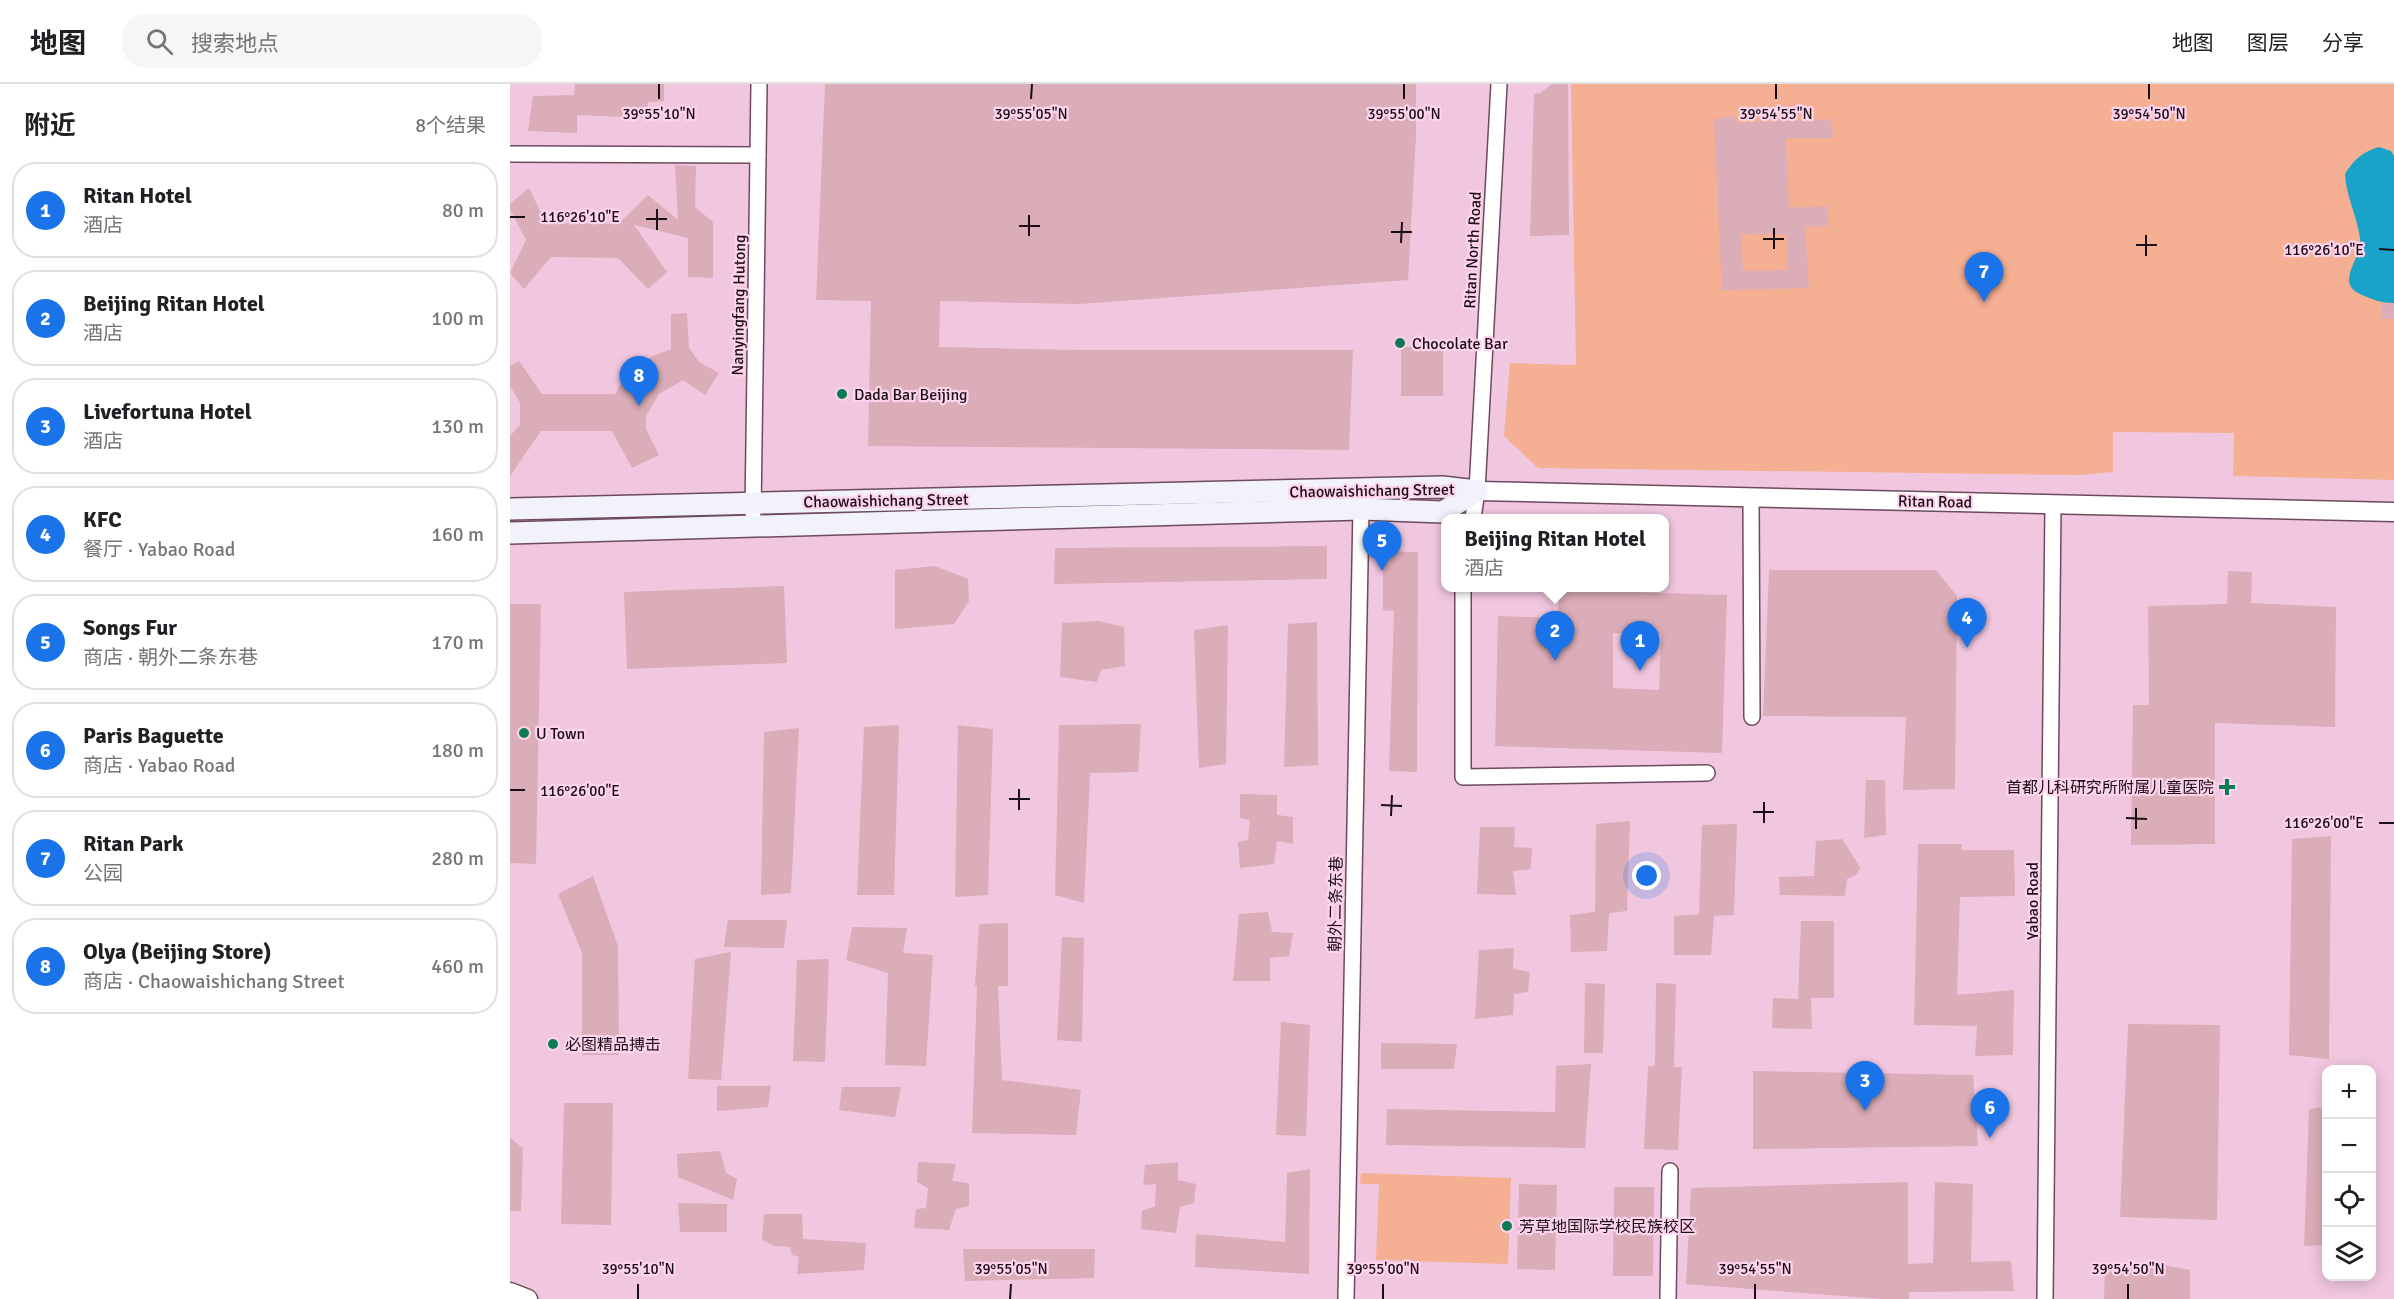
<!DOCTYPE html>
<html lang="zh">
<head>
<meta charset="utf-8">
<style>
	:root { --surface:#fff; --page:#f6f6f6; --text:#202124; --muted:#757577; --line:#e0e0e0; --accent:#1a73e8 }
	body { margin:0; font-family:Signika,"Noto Sans SC",sans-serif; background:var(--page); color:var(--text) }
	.controls { position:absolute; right:18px; bottom:18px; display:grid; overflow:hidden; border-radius:12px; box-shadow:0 3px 15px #0003 }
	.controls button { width:54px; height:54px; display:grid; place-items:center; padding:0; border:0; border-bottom:2px solid var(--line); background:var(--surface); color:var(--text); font:30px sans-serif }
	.you { position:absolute; left:1137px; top:792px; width:21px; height:21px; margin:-15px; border:4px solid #fff; border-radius:50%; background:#1a73e8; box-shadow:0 0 0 9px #1a73e833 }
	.badge { display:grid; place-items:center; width:39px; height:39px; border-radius:50%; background:var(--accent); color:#fff; font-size:20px; font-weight:700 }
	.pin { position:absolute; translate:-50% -50px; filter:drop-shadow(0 2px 3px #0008) }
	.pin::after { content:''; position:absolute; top:32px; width:21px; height:18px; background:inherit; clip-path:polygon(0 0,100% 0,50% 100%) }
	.popup { position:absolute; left:931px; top:430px; width:228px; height:78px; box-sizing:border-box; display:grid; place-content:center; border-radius:12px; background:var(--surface); filter:drop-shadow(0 2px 4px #0005); font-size:20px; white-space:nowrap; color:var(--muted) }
	.popup b { font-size:22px; color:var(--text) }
	.popup::after { content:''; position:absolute; left:50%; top:100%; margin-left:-12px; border:12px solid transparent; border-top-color:var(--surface) }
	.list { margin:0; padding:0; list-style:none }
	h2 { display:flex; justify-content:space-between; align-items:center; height:78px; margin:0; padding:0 24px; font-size:26px }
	h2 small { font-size:20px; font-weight:400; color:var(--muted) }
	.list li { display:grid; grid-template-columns:39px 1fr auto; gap:18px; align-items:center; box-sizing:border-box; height:96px; margin:0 12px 12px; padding:0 12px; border:2px solid var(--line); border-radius:24px }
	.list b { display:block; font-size:22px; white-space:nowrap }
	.list p { margin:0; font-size:20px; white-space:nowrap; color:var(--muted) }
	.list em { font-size:20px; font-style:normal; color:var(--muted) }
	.icon { flex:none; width:33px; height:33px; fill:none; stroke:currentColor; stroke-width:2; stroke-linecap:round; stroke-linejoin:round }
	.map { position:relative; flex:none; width:1884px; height:1215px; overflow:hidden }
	header { display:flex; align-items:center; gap:36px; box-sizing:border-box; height:84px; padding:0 30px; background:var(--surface); border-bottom:2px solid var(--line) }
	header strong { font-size:28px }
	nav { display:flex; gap:33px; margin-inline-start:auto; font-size:21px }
	.search { width:420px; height:54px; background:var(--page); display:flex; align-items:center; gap:15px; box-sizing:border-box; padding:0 21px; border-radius:24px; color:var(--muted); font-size:22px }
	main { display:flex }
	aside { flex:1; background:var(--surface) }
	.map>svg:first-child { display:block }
</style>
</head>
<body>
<header>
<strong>地图</strong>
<div class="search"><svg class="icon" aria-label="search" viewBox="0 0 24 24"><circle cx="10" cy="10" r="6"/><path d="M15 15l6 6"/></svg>搜索地点</div>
<nav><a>地图</a><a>图层</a><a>分享</a></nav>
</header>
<main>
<aside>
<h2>附近<small>8个结果</small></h2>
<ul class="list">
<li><span class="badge">1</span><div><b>Ritan Hotel</b><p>酒店</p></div><em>80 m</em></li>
<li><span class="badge">2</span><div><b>Beijing Ritan Hotel</b><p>酒店</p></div><em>100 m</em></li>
<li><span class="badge">3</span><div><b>Livefortuna Hotel</b><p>酒店</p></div><em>130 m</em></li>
<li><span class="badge">4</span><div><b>KFC</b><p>餐厅 · Yabao Road</p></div><em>160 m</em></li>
<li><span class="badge">5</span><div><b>Songs Fur</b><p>商店 · 朝外二条东巷</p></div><em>170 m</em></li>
<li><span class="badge">6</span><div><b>Paris Baguette</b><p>商店 · Yabao Road</p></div><em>180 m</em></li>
<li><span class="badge">7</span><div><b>Ritan Park</b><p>公园</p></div><em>280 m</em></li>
<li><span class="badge">8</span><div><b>Olya (Beijing Store)</b><p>商店 · Chaowaishichang Street</p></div><em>460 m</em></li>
</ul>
</aside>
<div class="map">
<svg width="1884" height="1215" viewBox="0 0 1884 1215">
	<rect width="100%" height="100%" fill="#f1c7df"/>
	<g fill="#f5af93">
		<polygon points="1061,0 1884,0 1884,396 1723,392 1724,349 1603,348 1603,388 1569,391 1028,384 994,352 1000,279 1066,281"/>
		<polygon points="851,1089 1001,1094 998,1180 866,1176 869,1100 850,1100"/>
	</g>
	<path fill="#19a3c9" d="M1869,63L1881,67L1884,72V219C1872,219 1864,216 1852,211C1823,199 1852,176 1850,154C1847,132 1836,112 1835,90C1843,76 1854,67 1869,63Z"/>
	<g fill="#dbadb8" fill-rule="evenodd">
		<polygon points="65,0 154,0 154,17 138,18 138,34 67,31 67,49 18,47 23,12 64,11"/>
		<polygon points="315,0 906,0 906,53 898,196 570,220 430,217 429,263 567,266 843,266 839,366 358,362 361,217 306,216"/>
		<polygon points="1042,0 1058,0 1059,151 1020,152 1024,10 1030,9"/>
		<path d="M1226,32V39L1320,35L1324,54H1276L1279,124L1317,122L1318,142L1295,143L1299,204L1212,206L1204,35ZM1231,150L1277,151L1278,186L1233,187Z"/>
		<polygon points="165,81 186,82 185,123 203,138 203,194 178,193 178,154 124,141 157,188 138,205 108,174 41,173 14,205 0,189 16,156 0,125 0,120 19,104 36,139 108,140 138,111 168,136"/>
		<rect x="1871" y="219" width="13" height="16"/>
		<polygon points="177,229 179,264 189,278 209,289 195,311 173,296 149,310 136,332 136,345 149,371 122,384 102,347 31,347 0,392 0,352 10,341 10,319 0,302 0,282 9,277 32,310 105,310 121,281 161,265 161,230"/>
		<rect x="891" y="263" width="42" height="49"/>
		<polygon points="817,462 817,495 544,500 545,464"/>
		<polygon points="873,467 908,468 907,688 879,687 884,527 873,526"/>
		<polygon points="425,482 458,495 459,517 444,540 385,545 385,486"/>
		<polygon points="1259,486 1426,486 1447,512 1445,705 1393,706 1396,633 1253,632"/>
		<polygon points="1718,487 1742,488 1741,519 1826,523 1825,643 1705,639 1705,760 1621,761 1623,621 1639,621 1638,522 1717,520"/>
		<polygon points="274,502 277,579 117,585 114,508"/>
		<path d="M1049,506L1217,511L1212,669L985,662L988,532L1048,534ZM1103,549L1151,550L1149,606L1103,604Z"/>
		<polygon points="0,520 31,520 26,780 0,779"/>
		<polygon points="589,537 614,543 615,582 591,586 587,598 550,593 552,539"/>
		<polygon points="807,538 808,681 774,683 778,540"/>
		<polygon points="718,541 716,680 689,684 684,546"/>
		<polygon points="631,640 628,688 580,689 574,819 545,811 549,641"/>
		<polygon points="389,641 384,811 347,811 354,643"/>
		<polygon points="448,641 483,645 478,811 445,813"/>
		<polygon points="289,644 281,809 251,811 254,648"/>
		<polygon points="1356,696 1375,696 1376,751 1354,754"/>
		<polygon points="730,710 767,711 767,731 783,733 783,760 767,757 764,780 730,784 728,758 738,756 740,736 730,734"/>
		<polygon points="1120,737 1117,827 1099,829 1097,867 1061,868 1060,831 1085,828 1086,740"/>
		<polygon points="1227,740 1224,831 1204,832 1201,871 1164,871 1164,832 1189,830 1192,741"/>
		<polygon points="970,743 1005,743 1004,763 1022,764 1021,785 1003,787 1006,811 967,810"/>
		<polygon points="1821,752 1819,975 1779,971 1782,755"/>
		<polygon points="1332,755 1350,783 1347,790 1337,795 1335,812 1270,811 1269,793 1304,792 1306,757"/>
		<polygon points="1408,760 1452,760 1451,766 1504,766 1505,812 1450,813 1447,911 1504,906 1503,971 1465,972 1467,942 1404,941"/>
		<polygon points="83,792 108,862 109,971 72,971 72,869 48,810"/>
		<polygon points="758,828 762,848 783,849 779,872 760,874 760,897 723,897 729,830"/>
		<polygon points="218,836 277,836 274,864 214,863"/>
		<polygon points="1291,837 1324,837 1324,914 1301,914 1302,945 1262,944 1263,914 1288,915"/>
		<polygon points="498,839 498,902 488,902 492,996 571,1006 566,1051 462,1049 467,902 465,902 469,840"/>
		<polygon points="342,843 397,844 393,869 423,871 416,982 375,981 378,889 336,876"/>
		<polygon points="552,853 574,854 572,958 547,956"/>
		<polygon points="1004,864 1003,885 1020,888 1018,908 1004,910 1003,931 965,935 969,866"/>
		<polygon points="221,868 211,996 178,995 185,875"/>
		<polygon points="319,875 315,978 283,977 287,876"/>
		<polygon points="1075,899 1095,900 1093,969 1074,969"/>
		<polygon points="1146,899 1166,900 1164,983 1172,983 1168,1066 1134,1065 1138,982 1145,982"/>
		<polygon points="771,938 800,941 796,1052 766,1051"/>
		<polygon points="1618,940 1710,941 1707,1136 1610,1133"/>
		<polygon points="871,959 947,960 944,985 871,985"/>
		<polygon points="1081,980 1075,1064 876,1061 877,1025 1045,1028 1046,982"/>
		<polygon points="1243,987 1463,991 1468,1062 1243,1065"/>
		<polygon points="207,1002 261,1002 258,1023 207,1027"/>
		<polygon points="332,1003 391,1003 385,1033 329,1026"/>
		<polygon points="54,1019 103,1019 101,1141 51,1140"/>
		<polygon points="1816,1023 1816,1161 1794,1162 1799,1025"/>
		<polygon points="0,1054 13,1064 11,1127 0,1127"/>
		<polygon points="210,1067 216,1089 227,1095 223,1116 168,1093 167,1070"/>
		<polygon points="408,1078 446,1080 442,1097 459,1099 459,1122 446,1125 439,1146 404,1144 406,1125 416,1124 418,1104 407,1098"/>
		<polygon points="668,1078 668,1096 686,1100 684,1119 670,1123 666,1149 631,1145 632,1127 645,1122 646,1100 633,1101 635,1081"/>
		<polygon points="800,1085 799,1190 685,1183 686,1150 775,1158 777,1089"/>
		<polygon points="1398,1098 1398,1180 1423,1179 1425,1098 1463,1100 1461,1178 1501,1177 1504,1207 1399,1208 1399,1215 1371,1215 1176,1200 1181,1104"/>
		<polygon points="1009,1100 1047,1101 1045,1186 1007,1185"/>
		<polygon points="1104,1103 1144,1103 1143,1192 1103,1192"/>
		<polygon points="168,1119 217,1120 217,1148 170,1148"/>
		<polygon points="254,1130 292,1130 293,1155 356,1159 354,1186 287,1190 289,1173 282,1171 280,1163 265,1162 252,1156"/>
		<polygon points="453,1165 585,1165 584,1194 455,1197"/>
		<polygon points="1638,1178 1680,1186 1680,1215 1594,1215 1595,1185"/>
	</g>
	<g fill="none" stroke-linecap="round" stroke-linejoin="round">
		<g stroke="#6d4a5f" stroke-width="18">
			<g id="minor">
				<polyline points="0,70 248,71"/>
				<polyline points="1241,413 1242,633"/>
				<polyline points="243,429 249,0"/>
				<polyline points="963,434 967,407 989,0"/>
				<polyline points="953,504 953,693 1197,689"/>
				<polyline points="836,1215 851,425"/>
				<polyline points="1158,1215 1160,1087"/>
				<polyline points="1535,1215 1543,420"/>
			</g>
		</g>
		<g stroke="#6d4a5f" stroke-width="21">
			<g id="tertiary">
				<polyline points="967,407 1884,428"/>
				<polyline points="0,1208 18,1215"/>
			</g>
		</g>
		<g stroke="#6d4a5f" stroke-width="24">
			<g id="secondary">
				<polyline points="0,425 932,403 967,407"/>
				<polyline points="0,449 851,425 933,428 967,407"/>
			</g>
		</g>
		<use href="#minor" stroke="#fff" stroke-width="15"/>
		<use href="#tertiary" stroke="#fff" stroke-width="18"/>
		<use href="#secondary" stroke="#f1f2fd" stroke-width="21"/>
	</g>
	<path fill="none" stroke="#1a0d15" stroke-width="2" d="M149,15V0M521,15L522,0M894,15V0M1266,15V0M1639,15V0M0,133H15M136,135H157M509,142H530M147,146V125M881,148H902M519,152V131M1253,155H1274M891,159L892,138M1626,161H1647M1264,165V144M1869,165L1884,166M1636,172V151M0,706H15M499,715H520M871,721L892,722M509,726V705M1243,728H1264M881,732L882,711M1616,734L1637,735M1254,739V718M1869,739H1884M1626,745V724M128,1215V1200M500,1215L501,1200M873,1215V1200M1245,1215V1200M1618,1215V1200"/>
	<g fill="#0b7a55" stroke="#fed4ec" stroke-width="2">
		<circle cx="890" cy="259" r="6"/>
		<circle cx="332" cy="310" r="6"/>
		<circle cx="14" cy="649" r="6"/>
		<path d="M1714 694h6v6h6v6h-6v6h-6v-6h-6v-6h6z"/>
		<circle cx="43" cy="960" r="6"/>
		<circle cx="997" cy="1142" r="6"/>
	</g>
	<g text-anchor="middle" stroke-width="4.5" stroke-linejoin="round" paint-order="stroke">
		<g font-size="16" fill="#1a0d15" stroke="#fed4ec">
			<text transform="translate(962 166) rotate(-87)" y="6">Ritan North Road</text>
			<text transform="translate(228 221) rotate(-89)" y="6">Nanyingfang Hutong</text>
			<text transform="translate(862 406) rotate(-1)" y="6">Chaowaishichang Street</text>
			<text transform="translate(376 416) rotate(-1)" y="6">Chaowaishichang Street</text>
			<text transform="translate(1425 417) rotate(1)" y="6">Ritan Road</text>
			<text transform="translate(1522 817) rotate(-90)" y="6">Yabao Road</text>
			<text transform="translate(825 820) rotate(-89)" y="6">朝外二条东巷</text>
		</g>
		<g font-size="16" fill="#1a0d15" stroke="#fed4ec" text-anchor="start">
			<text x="902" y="265">Chocolate Bar</text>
			<text x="344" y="316">Dada Bar Beijing</text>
			<text x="26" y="655">U Town</text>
			<text x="1704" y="709" text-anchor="end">首都儿科研究所附属儿童医院</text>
			<text x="55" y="966">必图精品搏击</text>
			<text x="1009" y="1148">芳草地国际学校民族校区</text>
		</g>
	</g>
	<g font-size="15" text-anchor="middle" fill="#1a0d15" stroke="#fed4ec" stroke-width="4.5" stroke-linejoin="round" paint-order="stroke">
		<text x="149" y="35">39°55'10"N</text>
		<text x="521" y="35">39°55'05"N</text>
		<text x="894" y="35">39°55'00"N</text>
		<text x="1266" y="35">39°54'55"N</text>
		<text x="1639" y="35">39°54'50"N</text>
		<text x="70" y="138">116°26'10"E</text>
		<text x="1814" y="171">116°26'10"E</text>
		<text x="70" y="712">116°26'00"E</text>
		<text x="1814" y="744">116°26'00"E</text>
		<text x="128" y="1190">39°55'10"N</text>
		<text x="501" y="1190">39°55'05"N</text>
		<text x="873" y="1190">39°55'00"N</text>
		<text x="1245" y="1190">39°54'55"N</text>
		<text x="1618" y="1190">39°54'50"N</text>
	</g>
</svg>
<div class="controls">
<button>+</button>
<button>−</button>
<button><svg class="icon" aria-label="locate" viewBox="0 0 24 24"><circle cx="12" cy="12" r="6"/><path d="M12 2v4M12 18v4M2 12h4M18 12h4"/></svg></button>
<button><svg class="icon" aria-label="layers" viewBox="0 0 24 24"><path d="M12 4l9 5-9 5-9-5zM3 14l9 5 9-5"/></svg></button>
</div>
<div class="you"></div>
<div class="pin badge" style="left:1130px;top:587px">1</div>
<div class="pin badge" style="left:1045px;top:577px">2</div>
<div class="popup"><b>Beijing Ritan Hotel</b>酒店</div>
<div class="pin badge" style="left:1355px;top:1027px">3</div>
<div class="pin badge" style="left:1457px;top:564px">4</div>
<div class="pin badge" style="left:872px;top:487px">5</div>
<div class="pin badge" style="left:1480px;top:1054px">6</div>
<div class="pin badge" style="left:1474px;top:218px">7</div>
<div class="pin badge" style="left:129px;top:322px">8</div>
</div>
</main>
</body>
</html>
